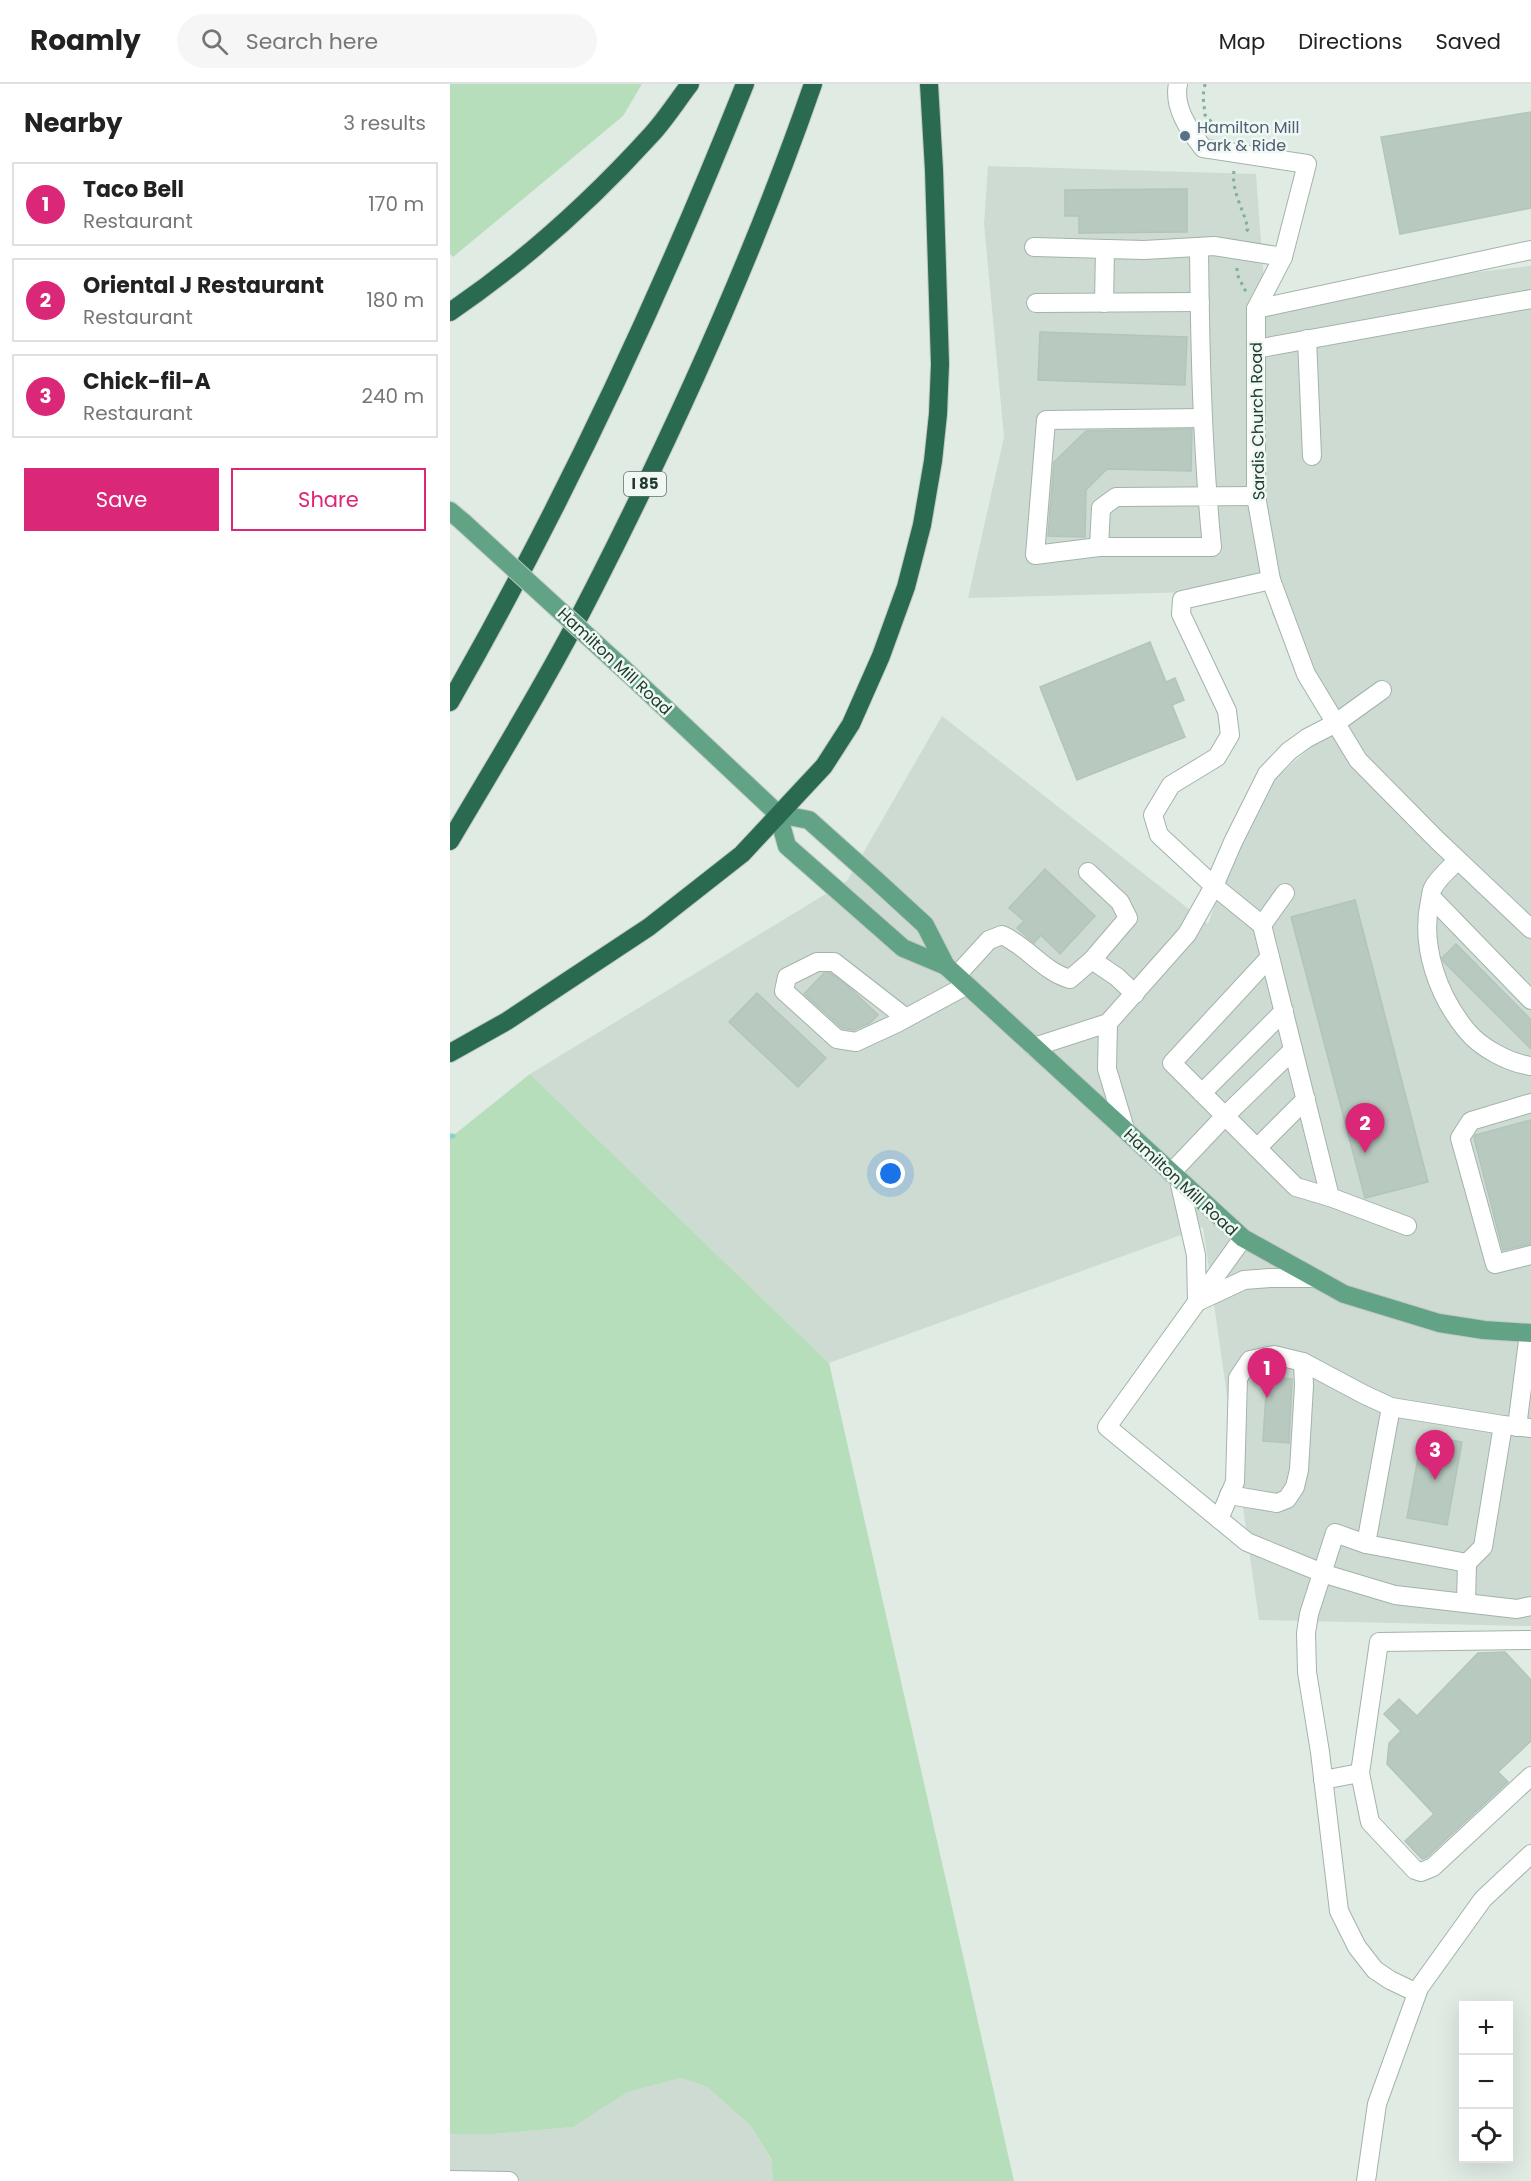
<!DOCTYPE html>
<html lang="en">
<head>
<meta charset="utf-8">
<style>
	:root { --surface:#fff; --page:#f6f6f6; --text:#222; --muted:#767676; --line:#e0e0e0; --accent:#db2777 }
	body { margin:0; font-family:Poppins,sans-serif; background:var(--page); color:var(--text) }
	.controls { position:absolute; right:18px; bottom:18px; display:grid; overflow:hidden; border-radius:0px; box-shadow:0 6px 24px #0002 }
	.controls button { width:54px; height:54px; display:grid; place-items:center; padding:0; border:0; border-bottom:2px solid var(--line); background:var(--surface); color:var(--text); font:30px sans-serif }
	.you { position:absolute; left:441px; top:1090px; width:21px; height:21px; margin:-15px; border:4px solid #fff; border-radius:50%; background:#1a73e8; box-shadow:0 0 0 9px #1a73e833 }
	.badge { display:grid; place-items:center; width:39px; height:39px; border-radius:50%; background:var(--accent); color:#fff; font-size:20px; font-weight:700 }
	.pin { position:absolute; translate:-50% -50px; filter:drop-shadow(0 2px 3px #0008) }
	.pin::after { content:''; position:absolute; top:32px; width:21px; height:18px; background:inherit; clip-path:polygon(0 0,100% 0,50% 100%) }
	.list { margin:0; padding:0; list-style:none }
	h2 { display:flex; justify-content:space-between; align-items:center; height:78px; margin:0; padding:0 24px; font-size:26px }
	h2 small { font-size:20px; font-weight:400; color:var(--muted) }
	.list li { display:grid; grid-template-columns:39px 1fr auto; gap:18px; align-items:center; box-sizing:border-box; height:84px; margin:0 12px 12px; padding:0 12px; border:2px solid var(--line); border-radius:0px }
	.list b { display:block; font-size:22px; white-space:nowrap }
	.list p { margin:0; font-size:20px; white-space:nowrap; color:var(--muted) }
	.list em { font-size:20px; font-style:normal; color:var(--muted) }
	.actions { display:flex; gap:12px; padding:18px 24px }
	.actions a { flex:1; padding:14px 0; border:2px solid var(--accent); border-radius:0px; text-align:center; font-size:21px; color:var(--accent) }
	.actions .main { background:var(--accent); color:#fff }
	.icon { flex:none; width:33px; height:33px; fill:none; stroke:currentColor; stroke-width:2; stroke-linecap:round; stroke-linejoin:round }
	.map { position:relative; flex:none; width:1081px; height:2097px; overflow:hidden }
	header { display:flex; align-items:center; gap:36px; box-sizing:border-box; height:84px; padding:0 30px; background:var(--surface); border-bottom:2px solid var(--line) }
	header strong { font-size:28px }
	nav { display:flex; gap:33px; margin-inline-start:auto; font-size:21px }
	.search { width:420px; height:54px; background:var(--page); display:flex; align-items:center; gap:15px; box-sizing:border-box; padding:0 21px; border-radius:33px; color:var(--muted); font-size:22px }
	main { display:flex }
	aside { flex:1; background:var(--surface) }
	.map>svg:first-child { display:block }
</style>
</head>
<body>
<header>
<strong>Roamly</strong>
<div class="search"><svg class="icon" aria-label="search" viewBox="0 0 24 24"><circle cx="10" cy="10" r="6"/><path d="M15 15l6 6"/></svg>Search here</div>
<nav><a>Map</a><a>Directions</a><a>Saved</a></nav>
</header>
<main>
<aside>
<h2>Nearby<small>3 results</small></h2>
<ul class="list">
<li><span class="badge">1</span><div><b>Taco Bell</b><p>Restaurant</p></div><em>170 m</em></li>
<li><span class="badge">2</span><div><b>Oriental J Restaurant</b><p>Restaurant</p></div><em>180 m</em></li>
<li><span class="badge">3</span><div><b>Chick-fil-A</b><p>Restaurant</p></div><em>240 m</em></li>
</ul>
<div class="actions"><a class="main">Save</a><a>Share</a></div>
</aside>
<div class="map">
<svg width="1081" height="2097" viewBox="0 0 1081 2097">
	<rect width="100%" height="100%" fill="#e0ebe4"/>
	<g fill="#cedbd3">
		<polygon points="538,82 806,90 815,212 1081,182 1081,1542 809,1536 753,1143 379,1279 80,990 397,797 492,632 758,840 803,715 883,643 822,530 821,506 518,514 554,353 534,140"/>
		<polygon points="231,1994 257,2003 301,2042 321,2076 323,2097 0,2097 0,2050 44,2050 122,2043 178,2008"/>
	</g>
	<g fill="#b7debb">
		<polygon points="0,0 192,0 173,32 3,173 0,170"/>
		<polygon points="80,990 379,1279 564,2097 323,2097 321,2075 301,2042 257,2003 231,1994 178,2008 123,2043 44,2050 0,2050 0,1054"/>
	</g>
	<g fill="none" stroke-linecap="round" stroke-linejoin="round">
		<polyline stroke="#85d3d1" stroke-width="5" points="0,1052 3,1052"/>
	</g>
	<g fill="#b8c9bf" stroke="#b2c5ba" stroke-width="1.5">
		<polygon points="1081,28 1081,124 950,150 931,53"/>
		<polygon points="737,105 737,148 629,149 629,132 615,132 615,106"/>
		<polygon points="590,248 737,253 735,301 588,296"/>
		<polygon points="742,345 741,387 657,385 636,406 635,453 598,452 604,378 636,347"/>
		<polygon points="700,558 716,598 725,594 734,616 722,621 735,653 627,696 590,603"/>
		<polygon points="595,785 645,832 610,870 591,851 584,859 578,854 567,844 574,837 559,824"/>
		<polygon points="905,816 978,1098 915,1114 841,833"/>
		<polygon points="1006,860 1081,936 1081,965 993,877 992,874"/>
		<polygon points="374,889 380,889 401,905 428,931 420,939 404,946 392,944 354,910"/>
		<polygon points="307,909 376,974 348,1003 279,938"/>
		<polygon points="1081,1036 1081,1160 1053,1166 1024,1054 1025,1051"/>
		<polygon points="817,1293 842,1295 839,1359 813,1357"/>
		<polygon points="972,1352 1012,1358 997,1441 957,1434"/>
		<polygon points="1055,1568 1081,1596 1081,1657 1048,1688 1058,1698 977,1773 972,1775 955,1757 984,1730 937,1680 939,1659 951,1647 934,1630 949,1615 967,1632 1028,1569"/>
	</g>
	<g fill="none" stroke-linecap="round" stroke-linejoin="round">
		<g stroke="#a3b3aa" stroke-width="20">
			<g id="minor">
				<path d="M728,0C723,23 739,46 753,64L857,80L833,173L806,225V412L821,496L856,590L908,676L987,756L1081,845"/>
				<polyline points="584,163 694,166 764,162 833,173"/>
				<path d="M749,163C750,263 752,363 762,463H649L651,424L666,413L806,412"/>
				<polyline points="586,219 750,218"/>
				<polyline points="654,219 655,165"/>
				<polyline points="806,225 1081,166"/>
				<polyline points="857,255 862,372"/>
				<polyline points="806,265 1081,215"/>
				<polyline points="649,463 585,471 596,336 752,334"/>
				<path d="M1008,776C1000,784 988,794 983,804C981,807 981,813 980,817C970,862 988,912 1017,947C1031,964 1059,979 1081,982"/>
				<polyline points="638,788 670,818 678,834 642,876"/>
				<polyline points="981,813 1081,916"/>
				<polyline points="812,841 835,809"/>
				<polyline points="820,873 880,1113 957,1142"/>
				<path d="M507,891L539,856L552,851C577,862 594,888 620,895L642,876L667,893L685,910"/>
				<polyline points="456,934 384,878 367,878 337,893 334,907 387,955 406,958 447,939 517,901"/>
				<polyline points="658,939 657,985 675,1045"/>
				<polyline points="584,963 658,939 737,850 764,802 783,758 817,690 839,667 857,654 886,639 932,606"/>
				<polyline points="843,966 775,1032 846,1103 880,1113"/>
				<polyline points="752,1009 834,927"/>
				<polyline points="1081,1019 1021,1037 1010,1054 1045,1180 1081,1171"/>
				<polyline points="807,1064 856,1015"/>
				<polyline points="721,1089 775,1032 722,979 820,873 812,841 764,802 709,751 703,731 721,701 767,673 780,651 777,627 731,530 732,516 821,496"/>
				<polyline points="729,1096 746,1171 747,1218"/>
				<polyline points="793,1154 657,1343 797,1458 875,1490 945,1511 1067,1525 1081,1522"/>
				<polyline points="749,1217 794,1196 820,1194 865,1194"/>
				<polyline points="941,1323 916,1460 1017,1479"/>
				<polyline points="1067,1343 1079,1249"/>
				<polyline points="779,1411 827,1419 837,1415 845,1403 849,1386 854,1302 853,1278"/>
				<polyline points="769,1435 785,1398 788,1294 800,1276 824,1271 853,1278 913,1310 941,1323 1053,1341 1081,1344"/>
				<polyline points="916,1460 885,1449 859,1530 856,1549 857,1588 870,1668 889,1827 907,1863 925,1886 940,1896 967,1909"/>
				<polyline points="1016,1519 1017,1479 1033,1463 1053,1341"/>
				<polyline points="910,1689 929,1558 1081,1556"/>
				<polyline points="873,1696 910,1689 920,1738 965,1786 971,1788 983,1783 1081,1692"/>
				<polyline points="0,2096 59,2097"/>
				<polyline points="916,2097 927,2020 969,1904 1033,1815 1081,1770"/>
			</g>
		</g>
		<g stroke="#c1c8c5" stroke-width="20">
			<g id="major">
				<polyline points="0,427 13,438"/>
				<polyline points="179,590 328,730 337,762 453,864 496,882"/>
				<polyline points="328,730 359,736 426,796 475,841 496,882 793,1154 894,1210 989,1239 1034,1246 1081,1249"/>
			</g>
		</g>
		<g stroke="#c1c8c5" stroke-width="20">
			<g id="highway">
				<path d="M0,228C72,179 142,116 201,51C215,36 227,17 240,0"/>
				<path d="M0,618C114,419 210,213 295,0"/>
				<path d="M0,757C49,674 100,591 144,504C227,341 303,173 363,0"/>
				<polyline points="0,969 57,937 199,843 292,770 374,682 401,640 431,572 456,503 472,441 483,377 488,330 490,280 484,86 479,0"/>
			</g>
		</g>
		<g stroke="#7fb098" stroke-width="3" stroke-dasharray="3 4.5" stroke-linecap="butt">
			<polyline points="755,0 753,12 755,31 771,48"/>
			<path d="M784,87C781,107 794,126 798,145L795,149"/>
			<polyline points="787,184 787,190 796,208"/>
		</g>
		<use href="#minor" stroke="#fff" stroke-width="18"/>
		<use href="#major" stroke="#62a386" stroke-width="18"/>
		<use href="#highway" stroke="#2a6a51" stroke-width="18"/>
		<g stroke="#c1c8c5" stroke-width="20" stroke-linecap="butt">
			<polyline id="major-bridge" points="13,438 179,590"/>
		</g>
		<use href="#major-bridge" stroke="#62a386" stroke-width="18"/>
	</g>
	<circle fill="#5c6f8a" stroke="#f0f8f3" stroke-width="2" cx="735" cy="52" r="6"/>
	<g text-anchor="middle" stroke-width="5" stroke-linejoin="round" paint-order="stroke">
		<rect fill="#f0f8f3" stroke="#5e746a" stroke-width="1.5" x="174" y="388" width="42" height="24" rx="4.5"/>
		<g font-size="15" font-weight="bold" fill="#203c2f">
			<text x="195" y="405">I 85</text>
		</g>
		<g font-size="16" fill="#4e5e75" stroke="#f0f8f3" text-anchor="start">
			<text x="747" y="49">Hamilton Mill<tspan x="747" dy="18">Park &amp; Ride</tspan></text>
		</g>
		<g font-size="16" fill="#203c2f" stroke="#f0f8f3">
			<text transform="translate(807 337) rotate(-91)" y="6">Sardis Church Road</text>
			<text transform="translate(165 577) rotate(43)" y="6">Hamilton Mill Road</text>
			<text transform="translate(731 1098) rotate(43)" y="6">Hamilton Mill Road</text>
		</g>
	</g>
</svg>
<div class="controls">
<button>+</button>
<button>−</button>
<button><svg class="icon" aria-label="locate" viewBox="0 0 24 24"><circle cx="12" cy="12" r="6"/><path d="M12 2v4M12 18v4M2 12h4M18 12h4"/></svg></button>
</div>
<div class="you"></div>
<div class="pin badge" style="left:817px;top:1314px">1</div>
<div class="pin badge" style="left:915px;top:1069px">2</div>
<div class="pin badge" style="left:985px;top:1396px">3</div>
</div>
</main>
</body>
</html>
